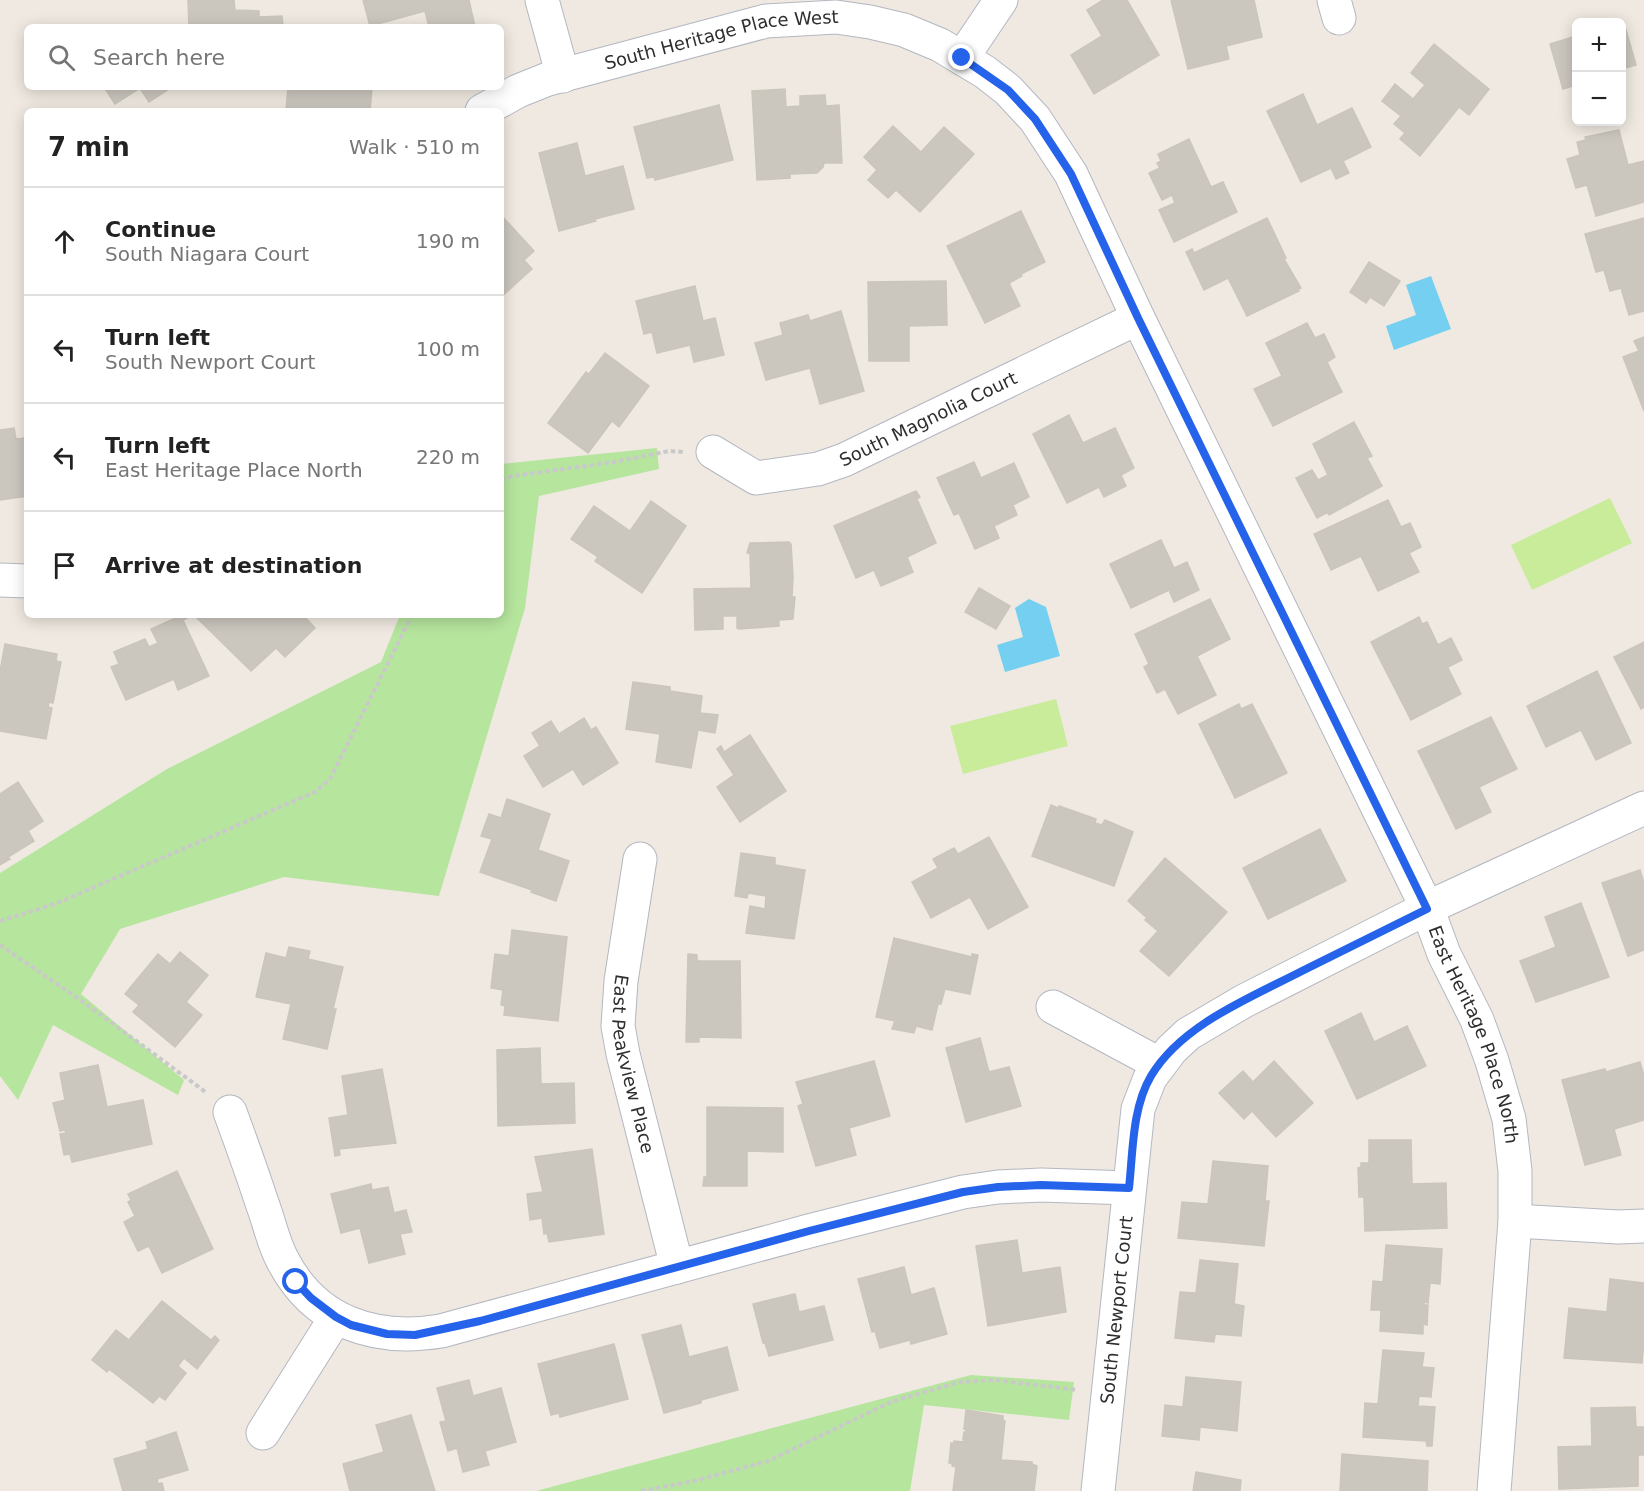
<!DOCTYPE html>
<html lang="en">
<head>
<meta charset="utf-8">
<style>
	:root { --surface:#fff; --page:#f6f6f6; --text:#222; --muted:#767676; --line:#e0e0e0 }
	body { margin:0; font-family:"DejaVu Sans",sans-serif; background:var(--page); color:var(--text) }
	.controls { position:absolute; right:18px; top:18px; display:grid; overflow:hidden; border-radius:9px; box-shadow:0 3px 15px #0003 }
	.controls button { width:54px; height:54px; display:grid; place-items:center; padding:0; border:0; border-bottom:2px solid var(--line); background:var(--surface); color:var(--text); font:30px sans-serif }
	.stop { position:absolute; width:18px; height:18px; margin:-14px; border:4px solid #2563eb; border-radius:50%; background:#fff }
	.stop.end { background:#2563eb; border-color:#fff; box-shadow:0 2px 6px #0008 }
	.list { margin:0; padding:0; list-style:none }
	h2 { display:flex; justify-content:space-between; align-items:center; height:78px; margin:0; padding:0 24px; font-size:26px }
	h2 small { font-size:20px; font-weight:400; color:var(--muted) }
	.list li { display:grid; grid-template-columns:39px 1fr auto; gap:18px; align-items:center; box-sizing:border-box; height:108px; padding:0 24px; border-top:2px solid var(--line) }
	.list b { display:block; font-size:22px; white-space:nowrap }
	.list p { margin:0; font-size:20px; white-space:nowrap; color:var(--muted) }
	.list em { font-size:20px; font-style:normal; color:var(--muted) }
	.icon { flex:none; width:33px; height:33px; fill:none; stroke:currentColor; stroke-width:2; stroke-linecap:round; stroke-linejoin:round }
	.map { position:relative; flex:none; width:1644px; height:1491px; overflow:hidden }
	.search { position:absolute; background:var(--surface); box-shadow:0 3px 15px #0003; left:24px; top:24px; width:480px; height:66px; display:flex; align-items:center; gap:15px; box-sizing:border-box; padding:0 21px; border-radius:9px; color:var(--muted); font-size:22px }
	.panel { position:absolute; background:var(--surface); box-shadow:0 3px 15px #0003; left:24px; top:108px; width:480px; height:510px; border-radius:9px }
	.map>svg:first-child { display:block }
</style>
</head>
<body>
<div class="map">
<svg width="1644" height="1491" viewBox="0 0 1644 1491">
	<rect width="100%" height="100%" fill="#efe9e1"/>
	<g fill="#b6e59e">
		<polygon points="657,448 659,469 539,496 525,608 439,896 284,877 120,929 81,994 184,1080 178,1095 53,1025 18,1100 0,1076 0,873 167,769 381,662 400,615 501,615 501,464"/>
		<polygon points="971,1375 1074,1382 1069,1420 924,1405 910,1491 536,1491"/>
	</g>
	<g fill="#c9ec9a">
		<polygon points="1610,498 1632,543 1532,590 1511,545"/>
		<polygon points="1056,699 1068,746 963,774 950,726"/>
	</g>
	<g fill="#75cff0">
		<polygon points="1431,276 1451,329 1394,350 1386,326 1416,315 1406,285"/>
		<polygon points="1029,599 1046,607 1060,656 1005,672 997,645 1023,637 1015,608"/>
	</g>
	<g fill="#cbc7bf" stroke="#cbc5ba" stroke-width="1.5">
		<polygon points="188,0 234,0 235,10 259,11 259,17 282,16 283,27 189,27"/>
		<polygon points="363,0 469,0 475,27 429,27 425,11 370,26"/>
		<polygon points="1103,0 1127,0 1159,55 1094,94 1071,55 1102,36 1087,10"/>
		<polygon points="1171,0 1254,0 1262,37 1226,46 1229,59 1188,69"/>
		<polygon points="1622,23 1624,23 1636,65 1622,69"/>
		<polygon points="1576,36 1576,85 1563,89 1550,44"/>
		<polygon points="1434,44 1489,89 1469,115 1459,107 1420,156 1400,139 1405,133 1394,124 1401,116 1382,101 1395,84 1413,99 1425,85 1411,73"/>
		<polygon points="104,87 172,87 149,102 140,88 115,104"/>
		<polygon points="288,87 372,87 370,111 286,111"/>
		<polygon points="785,89 786,107 800,106 800,96 825,95 826,106 839,105 842,163 824,163 823,167 817,173 790,174 790,178 757,180 752,91"/>
		<polygon points="1303,94 1317,125 1352,108 1371,147 1343,161 1349,173 1336,179 1331,168 1301,182 1267,111"/>
		<polygon points="719,105 733,160 655,180 654,177 647,178 634,127"/>
		<polygon points="893,126 921,152 944,127 974,154 920,212 896,190 888,198 868,180 877,170 864,157"/>
		<polygon points="1619,130 1628,165 1644,161 1644,202 1596,216 1587,185 1576,188 1567,159 1580,155 1577,142 1586,140 1585,137"/>
		<polygon points="1189,139 1211,187 1223,182 1237,212 1174,242 1159,210 1175,203 1172,195 1162,200 1149,173 1160,168 1157,163 1161,161 1158,154"/>
		<polygon points="577,143 585,176 623,166 634,209 595,219 596,221 559,231 539,153"/>
		<polygon points="1021,211 1045,262 1021,274 1022,276 1009,283 1020,306 985,323 947,246"/>
		<polygon points="501,215 534,251 524,260 532,269 501,297"/>
		<polygon points="1267,218 1286,258 1284,259 1301,288 1298,289 1299,291 1247,316 1228,278 1204,290 1186,252 1192,249 1194,253"/>
		<polygon points="1644,218 1644,311 1629,315 1621,288 1610,291 1604,270 1596,272 1585,234"/>
		<polygon points="1369,262 1400,281 1384,306 1370,297 1366,303 1350,292"/>
		<polygon points="946,281 947,325 909,326 909,361 869,361 868,282"/>
		<polygon points="695,286 703,321 715,318 724,355 694,362 690,345 657,353 652,332 644,334 636,301"/>
		<polygon points="841,311 864,391 820,404 810,368 766,380 755,343 783,335 780,323 808,315 810,321"/>
		<polygon points="1307,323 1315,338 1324,334 1335,357 1327,362 1342,392 1273,426 1254,389 1282,376 1266,343"/>
		<polygon points="1644,337 1644,411 1623,357 1639,351 1634,341"/>
		<polygon points="605,353 649,386 619,427 612,421 588,453 548,423 586,372 589,374"/>
		<polygon points="1069,415 1083,443 1115,428 1134,468 1121,475 1126,486 1104,497 1099,487 1067,503 1033,434"/>
		<polygon points="1354,422 1372,456 1367,458 1382,486 1329,515 1328,512 1317,518 1296,478 1312,470 1318,480 1328,475 1313,444"/>
		<polygon points="14,428 16,439 25,438 27,439 27,496 0,500 0,430"/>
		<polygon points="974,462 981,478 1014,463 1029,497 1013,505 1017,515 994,526 999,538 975,549 959,513 954,515 937,478"/>
		<polygon points="916,491 920,497 917,499 936,543 907,557 913,572 881,586 874,570 856,578 834,526"/>
		<polygon points="1388,500 1401,527 1410,523 1421,547 1409,553 1419,572 1378,591 1361,556 1331,570 1314,534"/>
		<polygon points="651,501 686,526 642,593 595,561 598,557 571,539 594,506 630,531"/>
		<polygon points="1161,540 1174,568 1187,562 1199,590 1174,602 1169,590 1131,608 1110,564"/>
		<polygon points="789,542 791,544 793,577 792,597 795,597 793,619 779,620 779,626 739,629 737,628 737,616 723,616 723,629 695,630 694,589 751,588 750,553 747,553 750,543"/>
		<polygon points="979,588 1010,606 996,629 965,612"/>
		<polygon points="1210,599 1230,639 1197,656 1216,695 1178,714 1165,689 1157,693 1144,667 1149,664 1135,634"/>
		<polygon points="182,615 186,615 187,618 183,620 209,676 178,690 174,679 126,700 111,667 119,664 114,652 145,639 149,647 158,643 151,629"/>
		<polygon points="198,615 303,615 315,628 285,657 276,648 251,671 196,617"/>
		<polygon points="1419,617 1422,624 1427,622 1438,645 1451,638 1462,660 1444,669 1448,668 1461,694 1411,720 1371,642"/>
		<polygon points="1644,642 1644,707 1641,709 1614,657"/>
		<polygon points="5,644 57,654 56,661 61,662 53,703 49,702 48,707 52,708 46,739 0,731 0,671"/>
		<polygon points="1597,671 1631,743 1596,760 1581,730 1546,747 1527,706"/>
		<polygon points="633,682 670,687 670,691 702,696 700,713 718,715 715,733 698,730 691,768 656,762 660,734 626,729"/>
		<polygon points="1239,704 1241,709 1252,704 1287,773 1235,798 1199,724"/>
		<polygon points="1491,717 1517,769 1479,787 1491,812 1456,829 1418,751"/>
		<polygon points="584,718 591,730 596,727 618,763 583,785 573,769 543,787 524,756 540,746 532,733 551,721 559,734"/>
		<polygon points="750,735 786,791 740,822 717,787 734,775 717,749 721,746 724,752"/>
		<polygon points="18,782 43,821 28,831 34,841 8,857 10,859 0,865 0,794"/>
		<polygon points="507,799 550,814 538,850 569,861 556,901 531,892 532,890 480,872 492,839 481,836 489,814 501,818"/>
		<polygon points="1051,805 1058,808 1059,806 1096,819 1095,823 1102,825 1105,820 1133,832 1114,886 1032,856"/>
		<polygon points="1320,829 1346,881 1268,919 1243,868"/>
		<polygon points="989,837 1028,907 988,929 970,897 931,918 912,882 938,868 933,859 954,848 958,854"/>
		<polygon points="741,853 775,858 775,865 805,870 794,939 746,933 750,906 765,909 766,896 748,893 747,898 735,896"/>
		<polygon points="1165,858 1227,912 1169,976 1140,951 1158,931 1145,920 1147,918 1128,901"/>
		<polygon points="1640,870 1644,883 1644,950 1628,956 1602,883"/>
		<polygon points="1581,903 1609,977 1536,1002 1520,961 1556,947 1545,917"/>
		<polygon points="512,930 567,937 558,1021 504,1015 505,1006 501,1005 503,990 491,988 495,954 509,956"/>
		<polygon points="894,938 972,957 972,954 978,955 970,994 945,989 941,1004 938,1004 932,1030 916,1026 914,1033 892,1029 895,1021 876,1017"/>
		<polygon points="289,947 310,951 308,959 343,967 333,1009 336,1009 327,1049 283,1039 291,1004 256,997 266,953 286,958"/>
		<polygon points="180,952 208,975 186,1002 202,1015 175,1047 133,1012 139,1005 125,994 158,954 170,964"/>
		<polygon points="688,954 697,955 697,961 740,961 741,1038 699,1037 699,1042 686,1042"/>
		<polygon points="1361,1013 1374,1042 1407,1026 1426,1066 1357,1099 1325,1031"/>
		<polygon points="980,1038 989,1072 1009,1067 1021,1106 966,1122 946,1048"/>
		<polygon points="540,1048 541,1084 574,1083 575,1123 498,1126 497,1050"/>
		<polygon points="874,1061 890,1116 849,1128 856,1155 816,1166 798,1106 803,1104 796,1082"/>
		<polygon points="1274,1061 1313,1103 1276,1137 1252,1111 1244,1119 1219,1093 1243,1071 1253,1082"/>
		<polygon points="1640,1062 1644,1076 1644,1120 1614,1129 1621,1155 1585,1165 1562,1080 1605,1069 1606,1072"/>
		<polygon points="98,1065 107,1107 143,1100 152,1144 72,1162 70,1154 64,1155 60,1134 66,1133 65,1130 60,1131 53,1103 65,1100 60,1073"/>
		<polygon points="382,1069 396,1143 339,1149 340,1155 335,1156 329,1118 348,1115 342,1076"/>
		<polygon points="707,1107 783,1108 783,1152 747,1151 747,1186 703,1186 704,1177 707,1177"/>
		<polygon points="1369,1140 1411,1140 1412,1184 1446,1183 1447,1228 1365,1231 1364,1197 1359,1197 1358,1168 1361,1167 1361,1163 1369,1163"/>
		<polygon points="592,1149 604,1234 549,1242 547,1233 544,1234 542,1218 530,1220 527,1194 543,1192 535,1157"/>
		<polygon points="1213,1161 1268,1166 1265,1201 1269,1201 1264,1246 1178,1238 1182,1202 1208,1204"/>
		<polygon points="177,1171 213,1249 162,1273 149,1246 138,1251 124,1222 135,1216 128,1202 131,1200 128,1194"/>
		<polygon points="371,1184 372,1190 388,1187 394,1213 406,1210 412,1232 400,1234 405,1254 369,1263 360,1228 341,1233 331,1194"/>
		<polygon points="1017,1240 1022,1273 1060,1267 1066,1312 988,1326 976,1246"/>
		<polygon points="1386,1245 1442,1249 1440,1284 1430,1283 1428,1303 1424,1302 1424,1305 1428,1305 1427,1325 1423,1324 1423,1334 1380,1331 1381,1310 1371,1310 1373,1281 1383,1282"/>
		<polygon points="1200,1260 1238,1264 1234,1304 1244,1306 1241,1336 1215,1334 1214,1342 1175,1338 1180,1292 1196,1293"/>
		<polygon points="904,1267 911,1295 934,1288 947,1334 911,1344 910,1340 880,1348 875,1331 872,1332 858,1279"/>
		<polygon points="1610,1279 1644,1283 1644,1340 1642,1363 1564,1358 1569,1308 1607,1312"/>
		<polygon points="795,1294 799,1312 824,1306 833,1340 769,1356 765,1343 763,1343 753,1304"/>
		<polygon points="162,1301 211,1340 215,1336 219,1340 197,1369 184,1358 178,1366 186,1373 165,1400 159,1396 153,1403 109,1369 107,1372 92,1360 116,1330 129,1340"/>
		<polygon points="681,1325 689,1357 727,1347 738,1390 701,1400 701,1403 664,1413 642,1335"/>
		<polygon points="614,1344 628,1399 560,1417 559,1413 551,1415 538,1364"/>
		<polygon points="1383,1350 1424,1353 1422,1367 1434,1368 1431,1397 1419,1396 1418,1406 1435,1407 1432,1446 1427,1446 1426,1441 1363,1437 1365,1403 1378,1404"/>
		<polygon points="1186,1377 1241,1382 1237,1431 1200,1427 1199,1440 1162,1436 1165,1405 1183,1407"/>
		<polygon points="469,1380 473,1396 501,1388 516,1442 485,1451 489,1465 463,1472 457,1448 448,1451 440,1422 446,1421 437,1388"/>
		<polygon points="1635,1407 1636,1427 1644,1427 1644,1455 1638,1455 1638,1486 1559,1489 1558,1447 1592,1446 1591,1408"/>
		<polygon points="966,1410 1003,1416 1003,1421 1005,1421 1001,1460 1032,1462 1032,1464 1037,1466 1034,1491 953,1491 956,1467 952,1466 952,1463 949,1463 951,1443 954,1443 954,1441 965,1442 963,1439 964,1432 966,1432 966,1429 964,1429"/>
		<polygon points="411,1415 435,1491 350,1491 343,1464 384,1452 376,1425"/>
		<polygon points="176,1432 188,1470 157,1479 158,1484 162,1483 164,1491 123,1491 114,1459 148,1449 146,1442"/>
		<polygon points="1342,1454 1428,1461 1427,1491 1340,1491"/>
		<polygon points="1196,1472 1241,1480 1240,1491 1193,1491"/>
	</g>
	<g fill="none" stroke-linecap="round" stroke-linejoin="round">
		<g stroke="#b4b7c1" stroke-width="35">
			<g id="minor">
				<polyline points="542,0 563,76"/>
				<polyline points="1334,0 1339,18"/>
				<polyline points="962,58 1001,0"/>
				<path id="s1" d="M482,111L518,91L548,79L766,21L836,17L870,22L904,30L940,45L985,72L1008,90L1035,119L1071,174L1138,318L1427,908L1444,954L1477,1020L1492,1061L1509,1119L1515,1171V1221L1494,1491"/>
				<path id="s2" d="M713,452L756,478L818,469L844,460L1138,318"/>
				<polyline points="0,580 27,581"/>
				<path id="s3" d="M640,859L621,981L618,1026L623,1054L677,1267"/>
				<polyline points="1053,1007 1159,1064"/>
				<path d="M230,1112C241,1142 252,1172 262,1203C269,1221 273,1242 282,1259C314,1322 374,1342 441,1331L809,1231L963,1192L998,1187L1041,1185L1129,1188"/>
				<polyline points="1515,1221 1618,1227 1644,1226"/>
				<polyline points="263,1433 336,1317"/>
				<path id="s4" d="M1098,1491L1138,1109L1150,1078L1171,1050L1188,1034L1244,1001L1427,908L1644,808"/>
			</g>
		</g>
		<g stroke="#c9c9c9" stroke-width="4" stroke-dasharray="4.5 3" stroke-linecap="butt">
			<polyline points="501,480 513,476 614,462 669,451 684,452"/>
			<polyline points="0,921 55,904 315,792 330,779 412,615"/>
			<polyline points="0,945 86,1004 207,1093"/>
			<polyline points="641,1491 694,1481 768,1461 893,1401 960,1382 994,1380 1078,1390"/>
		</g>
		<use href="#minor" stroke="#fff" stroke-width="33"/>
	</g>
	<g fill="none" stroke-linecap="round" stroke-linejoin="round">
		<path stroke="#2563eb" stroke-width="8" d="M296,1282L311,1298L336,1317L351,1325L387,1334L415,1335L480,1321L809,1231L963,1192L998,1187L1041,1185L1129,1188C1133,1152 1132,1108 1151,1076C1182,1024 1252,997 1304,970C1345,950 1386,929 1427,909L1138,318L1071,174L1035,119L1008,90L962,58"/>
	</g>
	<g text-anchor="middle" stroke-width="5" stroke-linejoin="round" paint-order="stroke">
		<g font-size="18" fill="#2e2e2e" stroke="#fff">
			<text dy="6" stroke="none"><textPath href="#s1" startOffset="252">South Heritage Place West</textPath></text>
			<text dy="6" stroke="none"><textPath href="#s2" startOffset="234">South Magnolia Court</textPath></text>
			<text dy="6" stroke="none"><textPath href="#s1" startOffset="1616">East Heritage Place North</textPath></text>
			<text dy="6" stroke="none"><textPath href="#s3" startOffset="208">East Peakview Place</textPath></text>
			<text dy="6" stroke="none"><textPath href="#s4" startOffset="182">South Newport Court</textPath></text>
		</g>
	</g>
</svg>
<div class="controls">
<button>+</button>
<button>−</button>
</div>
<div class="stop" style="left:296px;top:1282px"></div>
<div class="stop end" style="left:962px;top:58px"></div>
<div class="search"><svg class="icon" aria-label="search" viewBox="0 0 24 24"><circle cx="10" cy="10" r="6"/><path d="M15 15l6 6"/></svg>Search here</div>
<section class="panel">
<h2>7 min<small>Walk · 510 m</small></h2>
<ul class="list">
<li><svg class="icon" aria-label="ahead" viewBox="0 0 24 24"><path d="M12 20V5M6 11l6-6 6 6"/></svg><div><b>Continue</b><p>South Niagara Court</p></div><em>190 m</em></li>
<li><svg class="icon" aria-label="left" viewBox="0 0 24 24"><path d="M17 20v-9H6M10 6l-5 5 5 5"/></svg><div><b>Turn left</b><p>South Newport Court</p></div><em>100 m</em></li>
<li><svg class="icon" aria-label="left" viewBox="0 0 24 24"><path d="M17 20v-9H6M10 6l-5 5 5 5"/></svg><div><b>Turn left</b><p>East Heritage Place North</p></div><em>220 m</em></li>
<li><svg class="icon" aria-label="arrive" viewBox="0 0 24 24"><path d="M6 21V4h12l-3 4 3 4H6"/></svg><div><b>Arrive at destination</b></div></li>
</ul>
</section>
</div>
</body>
</html>
